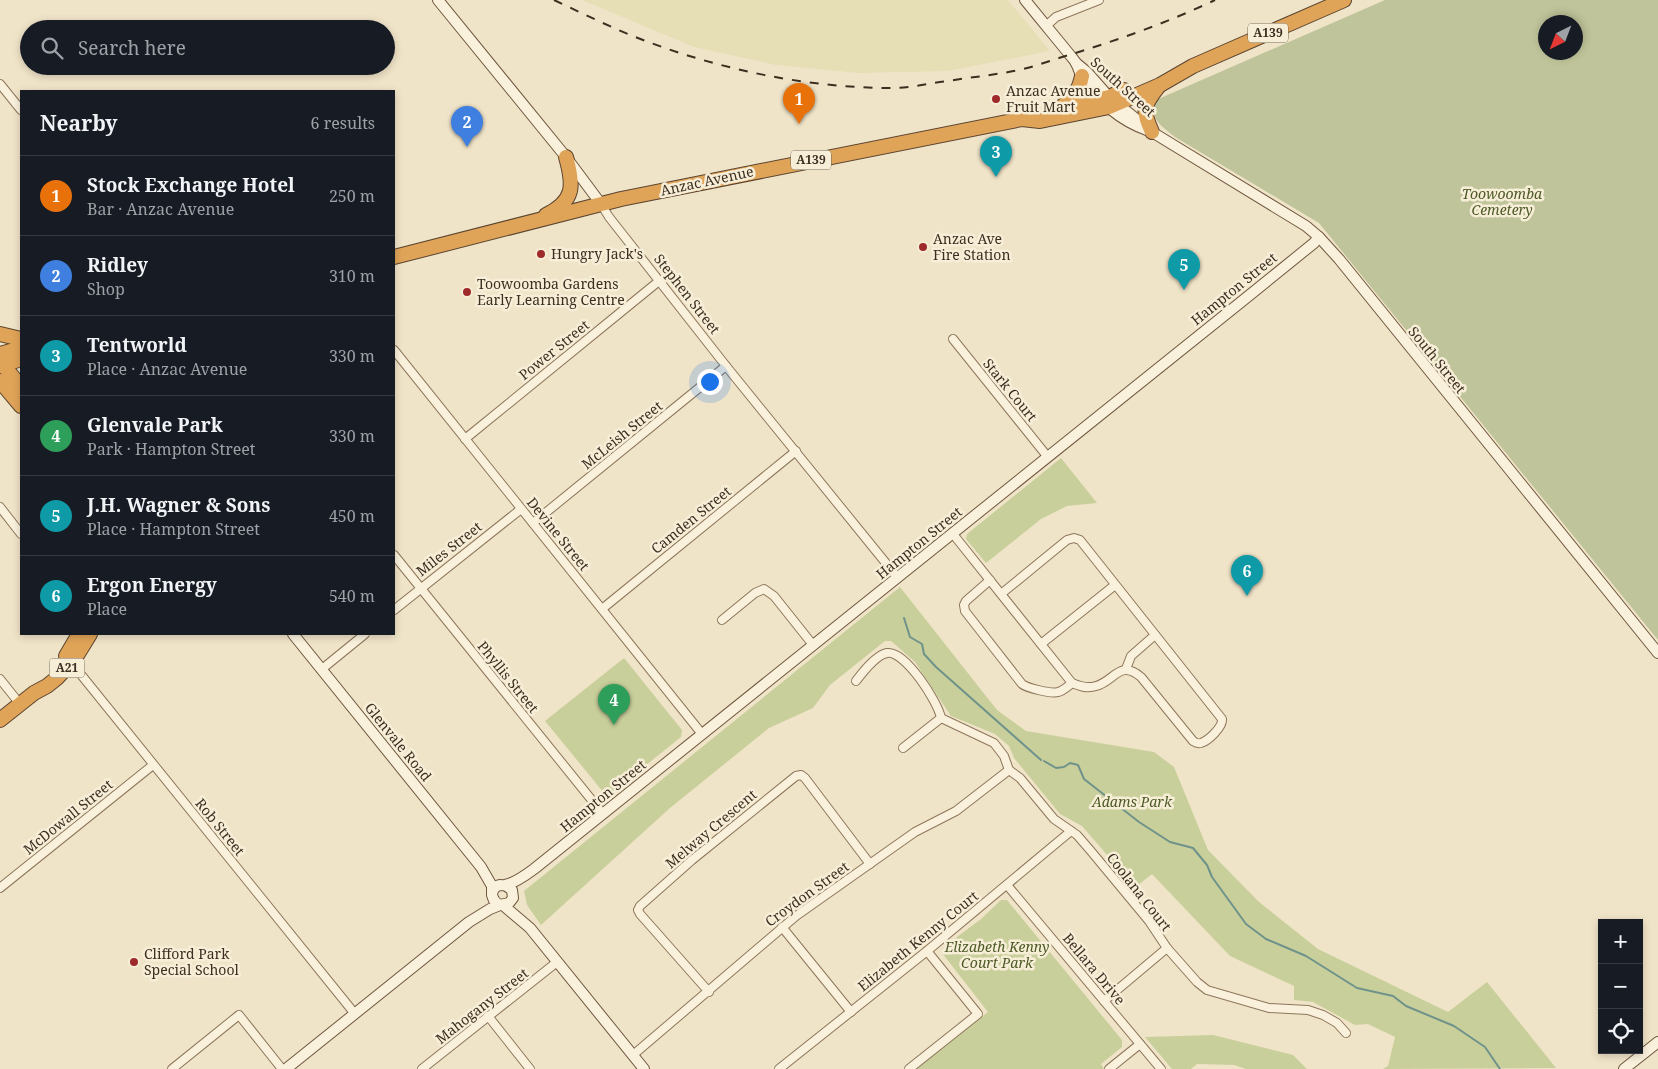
<!DOCTYPE html>
<html lang="en">
<head>
<meta charset="utf-8">
<style>
	:root { --surface:#171b24; --page:#20242c; --text:#f1f3f6; --muted:#9ea1a6; --line:#363941; --accent:#2563eb }
	body { margin:0; font-family:"Noto Serif",serif; background:var(--page); color:var(--text) }
	.controls { position:absolute; right:15px; bottom:15px; display:grid; overflow:hidden; border-radius:0px; box-shadow:0 2px 8px #0003 }
	.controls button { width:45px; height:45px; display:grid; place-items:center; padding:0; border:0; border-bottom:1px solid var(--line); background:var(--surface); color:var(--text); font:25px sans-serif }
	.compass { position:absolute; left:1538px; top:15px; width:45px; height:45px; border-radius:50%; background:var(--surface); box-shadow:0 2px 8px #0003; rotate:222deg }
	.you { position:absolute; left:709px; top:381px; width:18px; height:18px; margin:-12px; border:4px solid #fff; border-radius:50%; background:#1a73e8; box-shadow:0 0 0 8px #1a73e833 }
	.badge { display:grid; place-items:center; width:32px; height:32px; border-radius:50%; background:var(--accent); color:#fff; font-size:16px; font-weight:700 }
	.pin { position:absolute; translate:-50% -41px; filter:drop-shadow(0 1px 2px #0008) }
	.pin::after { content:''; position:absolute; top:26px; width:18px; height:15px; background:inherit; clip-path:polygon(0 0,100% 0,50% 100%) }
	.list { margin:0; padding:0; list-style:none }
	h2 { display:flex; justify-content:space-between; align-items:center; height:65px; margin:0; padding:0 20px; font-size:21px }
	h2 small { font-size:16px; font-weight:400; color:var(--muted) }
	.list li { display:grid; grid-template-columns:32px 1fr auto; gap:15px; align-items:center; box-sizing:border-box; height:80px; padding:0 20px; border-top:1px solid var(--line) }
	.list b { display:block; font-size:19px; white-space:nowrap }
	.list p { margin:0; font-size:16px; white-space:nowrap; color:var(--muted) }
	.list em { font-size:16px; font-style:normal; color:var(--muted) }
	.icon { flex:none; width:28px; height:28px; fill:none; stroke:currentColor; stroke-width:2; stroke-linecap:round; stroke-linejoin:round }
	.map { position:relative; flex:none; width:1658px; height:1069px; overflow:hidden }
	.search { position:absolute; background:var(--surface); box-shadow:0 2px 8px #0003; left:20px; top:20px; width:375px; height:55px; display:flex; align-items:center; gap:12px; box-sizing:border-box; padding:0 18px; border-radius:28px; color:var(--muted); font-size:19px }
	.panel { position:absolute; background:var(--surface); box-shadow:0 2px 8px #0003; left:20px; top:90px; width:375px; height:545px; border-radius:0px }
	.map>svg:first-child { display:block }
</style>
</head>
<body>
<div class="map">
<svg width="1658" height="1069" viewBox="0 0 1658 1069">
	<rect width="100%" height="100%" fill="#f0e4c8"/>
	<polygon fill="#e6deb5" points="582,0 1008,0 1050,51 948,71 859,73 776,65 694,47"/>
	<g fill="#c9cf9b">
		<polygon points="1061,458 1097,503 1067,506 1041,519 986,563 966,539 967,534"/>
		<polygon points="900,587 997,710 1026,731 1154,752 1174,767 1208,850 1259,902 1318,949 1448,1012 1487,982 1556,1068 1383,1069 1388,1066 1395,1037 1368,1024 1355,1025 1313,1002 1294,1000 1294,986 1230,956 1152,874 1137,886 1135,884 1133,885 1082,826 1060,814 1014,758 1009,746 995,734 951,716 915,662 891,641 885,641 830,685 813,708 769,728 670,808 541,925 527,905 524,891"/>
		<polygon points="624,658 682,730 681,737 610,794 604,793 545,721"/>
		<polygon points="1001,900 1007,900 1122,1040 1122,1047 1101,1064 1104,1069 916,1069 988,1012 942,953 945,946 981,919"/>
		<polygon points="1213,1035 1293,1055 1307,1069 1246,1069 1234,1065 1197,1064 1191,1069 1172,1069 1145,1037"/>
	</g>
	<path fill="#bfc49a" fill-rule="evenodd" d="M1385,0H1658V640L1319,223L1175,137C1163,127 1147,118 1156,100ZM1546,22H1576V52H1546Z"/>
	<g fill="none" stroke-linecap="round" stroke-linejoin="round">
		<g stroke="#6f938a" stroke-width="2">
			<polyline points="904,618 910,637 922,644 924,654 936,667 1041,760"/>
			<polyline points="1044,761 1056,768 1064,767 1070,763 1078,765 1084,779 1139,822 1170,842 1193,848 1207,865 1212,877 1246,924 1266,939 1306,956 1357,988 1393,996 1406,1006 1454,1026 1485,1047 1500,1069"/>
		</g>
		<g stroke="#8d765c" stroke-width="10">
			<g id="street">
				<polyline points="1046,26 1056,17 1099,0"/>
				<polyline points="0,84 21,110"/>
				<polyline points="601,204 609,217 726,366 898,578"/>
				<polyline points="953,339 1047,456"/>
				<polyline points="394,350 702,734"/>
				<polyline points="465,439 659,281"/>
				<polyline points="0,507 21,534"/>
				<polyline points="533,523 726,366"/>
				<path d="M953,534L1072,683C1079,686 1087,689 1096,686C1115,681 1119,659 1141,677L1193,741C1196,743 1197,744 1201,743C1208,741 1223,727 1222,719L1080,540L1074,538L1067,540L1001,594"/>
				<polyline points="394,555 603,814"/>
				<path d="M990,580L966,601L964,605L965,611L1022,684C1027,688 1051,694 1058,692C1063,691 1068,686 1072,683"/>
				<polyline points="602,609 796,451"/>
				<polyline points="394,610 521,509"/>
				<polyline points="722,620 755,593 764,589 774,596 813,645"/>
				<polyline points="1041,644 1115,585"/>
				<polyline points="70,661 355,1014"/>
				<polyline points="322,669 365,634"/>
				<polyline points="1126,669 1131,656 1155,635"/>
				<polyline points="0,679 20,704"/>
				<path d="M856,681C862,673 876,655 887,653C905,650 938,702 941,718"/>
				<polyline points="941,718 994,743 1004,756 1009,770 1020,778 1054,819 1077,835 1090,850 1149,921 1167,948 1197,982 1207,990 1269,1008 1308,1010 1323,1015 1337,1023 1346,1033"/>
				<polyline points="903,748 941,718"/>
				<polyline points="1007,885 1161,1069"/>
				<polyline points="0,888 153,765"/>
				<polyline points="782,927 851,1012"/>
				<polyline points="709,992 640,914 638,910 640,906 692,860 796,776 801,775 805,778 870,864"/>
				<polyline points="1104,1001 1167,948"/>
				<polyline points="488,1016 530,1069"/>
				<polyline points="633,1055 796,916 915,832 956,811 1009,770"/>
				<polyline points="172,1069 239,1015 282,1069"/>
				<polyline points="422,1069 557,962"/>
				<polyline points="779,1069 927,951 1071,831"/>
				<polyline points="909,1069 978,1014 927,951"/>
				<polyline points="1109,1069 1140,1044"/>
			</g>
		</g>
		<g stroke="#6f573f" stroke-width="12">
			<g id="secondary">
				<polyline points="438,0 566,157 601,204"/>
				<path d="M1025,0C1041,20 1058,40 1074,60C1078,65 1079,72 1082,77C1096,100 1121,121 1147,130"/>
				<polyline points="1076,63 1087,72 1109,97 1152,132 1306,226 1319,237 1339,259 1658,653"/>
				<polyline points="293,634 481,867 492,886 492,894"/>
				<path d="M505,885L512,890L513,898L509,903L500,905C493,902 488,892 497,886C502,884 500,886 505,885C515,883 526,875 534,869L1246,298L1314,243L1319,237"/>
				<polyline points="504,906 530,928 644,1069"/>
				<polyline points="286,1069 469,922 490,909 500,905"/>
				<polyline points="1624,1069 1658,1042"/>
			</g>
		</g>
		<g stroke="#5b4430" stroke-width="16">
			<g id="highway">
				<polyline points="1071,106 1109,97 1124,90"/>
				<path d="M1060,108C1072,99 1079,92 1082,76"/>
				<path d="M1152,132C1142,110 1143,106 1158,87"/>
				<path d="M546,215C575,201 574,185 566,157"/>
				<polyline points="394,257 621,199 1022,119 1040,121 1109,107 1160,85 1193,66 1344,0"/>
				<polyline points="0,334 21,339"/>
				<polyline points="0,354 21,348"/>
				<polyline points="0,361 21,387"/>
				<polyline points="0,366 21,359"/>
				<polyline points="0,381 21,406"/>
				<polyline points="66,656 79,634"/>
				<polyline points="0,720 34,693 47,686 57,678 74,660 90,634"/>
			</g>
		</g>
		<use href="#street" stroke="#faf1dc" stroke-width="8"/>
		<use href="#secondary" stroke="#faf1dc" stroke-width="10"/>
		<use href="#highway" stroke="#e0a458" stroke-width="14"/>
		<path stroke="#3d2e20" stroke-width="2" stroke-dasharray="9 9" stroke-linecap="butt" d="M554,0C586,15 618,31 651,43C727,71 811,88 892,88C911,88 929,83 948,81C972,77 995,75 1019,70C1033,67 1046,62 1059,58C1112,42 1165,24 1215,0"/>
	</g>
	<g fill="#9e2a2b" stroke="#f7eed8" stroke-width="2">
		<circle cx="996" cy="99" r="5"/>
		<circle cx="923" cy="247" r="5"/>
		<circle cx="541" cy="254" r="5"/>
		<circle cx="467" cy="292" r="5"/>
		<circle cx="134" cy="962" r="5"/>
	</g>
	<g text-anchor="middle" stroke-width="5" stroke-linejoin="round" paint-order="stroke">
		<g fill="#f7eed8" stroke="#756857" stroke-width="1">
			<rect x="1248" y="23.5" width="40" height="19" rx="4"/>
			<rect x="791" y="150.5" width="40" height="19" rx="4"/>
			<rect x="49.5" y="658.5" width="35" height="19" rx="4"/>
		</g>
		<g font-size="12" font-weight="bold" fill="#3d2e20">
			<text x="1268" y="37">A139</text>
			<text x="811" y="164">A139</text>
			<text x="67" y="672">A21</text>
		</g>
		<g font-size="14" fill="#3d2e20" stroke="#f7eed8">
			<text transform="translate(1123 87) rotate(42)" y="5">South Street</text>
			<text transform="translate(707 181) rotate(-12)" y="5">Anzac Avenue</text>
			<text transform="translate(1234 289) rotate(-39)" y="5">Hampton Street</text>
			<text transform="translate(687 294) rotate(52)" y="5">Stephen Street</text>
			<text transform="translate(554 350) rotate(-39)" y="5">Power Street</text>
			<text transform="translate(1437 360) rotate(51)" y="5">South Street</text>
			<text transform="translate(1010 390) rotate(51)" y="5">Stark Court</text>
			<text transform="translate(622 435) rotate(-39)" y="5">McLeish Street</text>
			<text transform="translate(691 520) rotate(-39)" y="5">Camden Street</text>
			<text transform="translate(558 534) rotate(51)" y="5">Devine Street</text>
			<text transform="translate(919 543) rotate(-39)" y="5">Hampton Street</text>
			<text transform="translate(449 549) rotate(-38)" y="5">Miles Street</text>
			<text transform="translate(508 677) rotate(51)" y="5">Phyllis Street</text>
			<text transform="translate(398 742) rotate(51)" y="5">Glenvale Road</text>
			<text transform="translate(603 796) rotate(-39)" y="5">Hampton Street</text>
			<text transform="translate(68 817) rotate(-39)" y="5">McDowall Street</text>
			<text transform="translate(220 827) rotate(51)" y="5">Rob Street</text>
			<text transform="translate(711 829) rotate(-40)" y="5">Melway Crescent</text>
			<text transform="translate(1139 892) rotate(52)" y="5">Coolana Court</text>
			<text transform="translate(807 894) rotate(-36)" y="5">Croydon Street</text>
			<text transform="translate(918 941) rotate(-39)" y="5">Elizabeth Kenny Court</text>
			<text transform="translate(1094 969) rotate(50)" y="5">Bellara Drive</text>
			<text transform="translate(482 1006) rotate(-38)" y="5">Mahogany Street</text>
		</g>
		<g font-size="14" fill="#3d2e20" stroke="#f7eed8" text-anchor="start">
			<text x="1006" y="96">Anzac Avenue<tspan x="1006" dy="16">Fruit Mart</tspan></text>
			<text x="933" y="244">Anzac Ave<tspan x="933" dy="16">Fire Station</tspan></text>
			<text x="551" y="259">Hungry Jack's</text>
			<text x="477" y="289">Toowoomba Gardens<tspan x="477" dy="16">Early Learning Centre</tspan></text>
			<text x="144" y="959">Clifford Park<tspan x="144" dy="16">Special School</tspan></text>
		</g>
		<g font-size="14" font-style="italic" fill="#4d5a26" stroke="#f7eed8">
			<text x="1502" y="199">Toowoomba<tspan x="1502" dy="16">Cemetery</tspan></text>
			<text x="1132" y="807">Adams Park</text>
			<text x="997" y="952">Elizabeth Kenny<tspan x="997" dy="16">Court Park</tspan></text>
		</g>
	</g>
</svg>
<div class="controls">
<button>+</button>
<button>−</button>
<button><svg class="icon" aria-label="locate" viewBox="0 0 24 24"><circle cx="12" cy="12" r="6"/><path d="M12 2v4M12 18v4M2 12h4M18 12h4"/></svg></button>
</div>
<svg class="compass" viewBox="-18 -18 36 36"><path d="M0-13l5 13h-10z" fill="#e53935"/><path d="M0 13l5-13h-10z" fill="#9ea1a6"/></svg>
<div class="you"></div>
<div class="pin badge" style="left:799px;top:124px;background:#e8710a">1</div>
<div class="pin badge" style="left:467px;top:147px;background:#3f7fe0">2</div>
<div class="pin badge" style="left:996px;top:177px;background:#0f9aa8">3</div>
<div class="pin badge" style="left:614px;top:725px;background:#2e9e5b">4</div>
<div class="pin badge" style="left:1184px;top:290px;background:#0f9aa8">5</div>
<div class="pin badge" style="left:1247px;top:596px;background:#0f9aa8">6</div>
<div class="search"><svg class="icon" aria-label="search" viewBox="0 0 24 24"><circle cx="10" cy="10" r="6"/><path d="M15 15l6 6"/></svg>Search here</div>
<section class="panel">
<h2>Nearby<small>6 results</small></h2>
<ul class="list">
<li><span class="badge" style="background:#e8710a">1</span><div><b>Stock Exchange Hotel</b><p>Bar · Anzac Avenue</p></div><em>250 m</em></li>
<li><span class="badge" style="background:#3f7fe0">2</span><div><b>Ridley</b><p>Shop</p></div><em>310 m</em></li>
<li><span class="badge" style="background:#0f9aa8">3</span><div><b>Tentworld</b><p>Place · Anzac Avenue</p></div><em>330 m</em></li>
<li><span class="badge" style="background:#2e9e5b">4</span><div><b>Glenvale Park</b><p>Park · Hampton Street</p></div><em>330 m</em></li>
<li><span class="badge" style="background:#0f9aa8">5</span><div><b>J.H. Wagner &amp; Sons</b><p>Place · Hampton Street</p></div><em>450 m</em></li>
<li><span class="badge" style="background:#0f9aa8">6</span><div><b>Ergon Energy</b><p>Place</p></div><em>540 m</em></li>
</ul>
</section>
</div>
</body>
</html>
